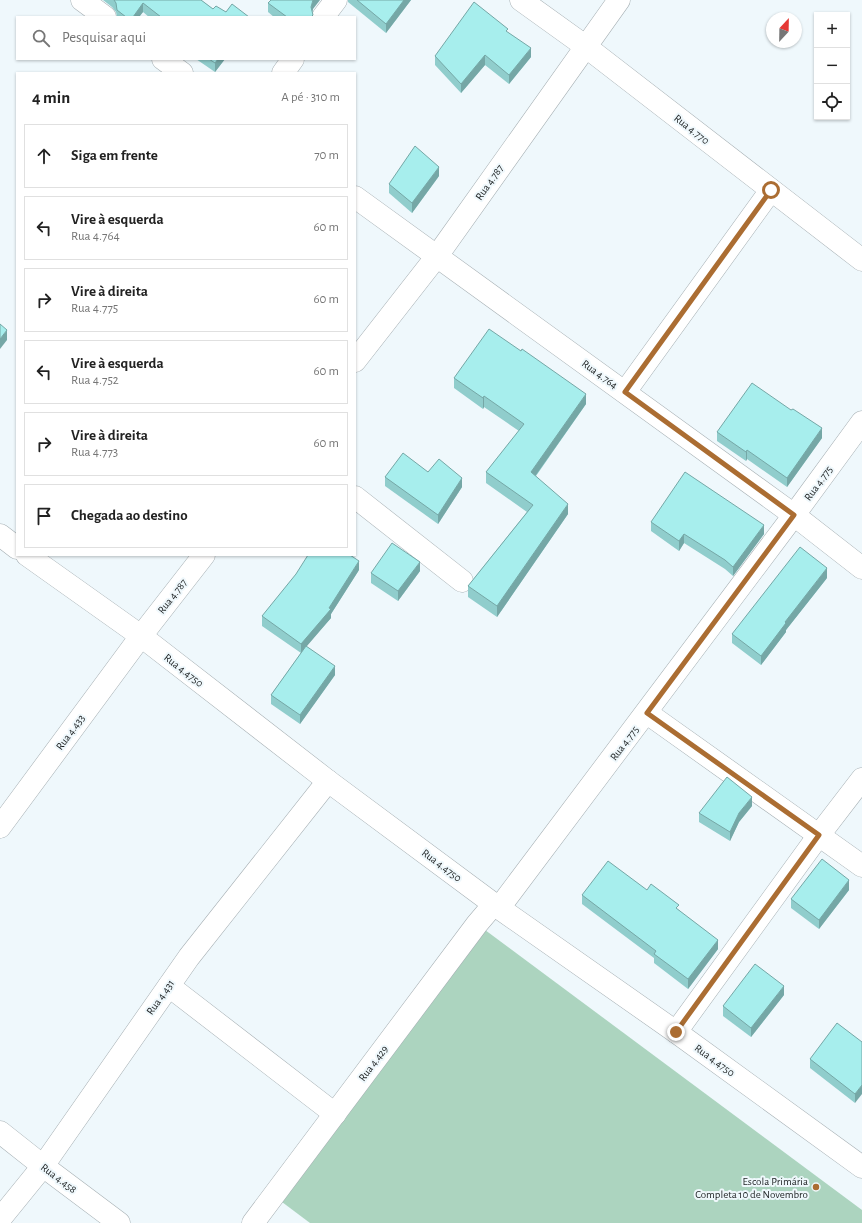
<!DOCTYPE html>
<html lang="pt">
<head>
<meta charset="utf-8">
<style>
	:root { --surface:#fff; --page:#f2f2f2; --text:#222; --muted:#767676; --line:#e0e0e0 }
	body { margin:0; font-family:"Alegreya Sans",sans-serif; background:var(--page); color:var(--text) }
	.controls { position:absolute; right:12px; top:12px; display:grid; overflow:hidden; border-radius:0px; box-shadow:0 1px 3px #0004 }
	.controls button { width:36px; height:36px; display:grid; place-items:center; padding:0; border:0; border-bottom:1px solid var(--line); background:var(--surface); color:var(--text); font:20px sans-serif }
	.compass { position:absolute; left:766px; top:12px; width:36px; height:36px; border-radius:50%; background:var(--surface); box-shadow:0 1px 3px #0004; rotate:22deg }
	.stop { position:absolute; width:12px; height:12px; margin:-9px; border:3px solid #ab6d32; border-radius:50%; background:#fff }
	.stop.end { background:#ab6d32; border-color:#fff; box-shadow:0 1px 4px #0008 }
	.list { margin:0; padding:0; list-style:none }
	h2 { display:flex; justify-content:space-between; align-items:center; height:52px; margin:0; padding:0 16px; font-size:17px }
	h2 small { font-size:13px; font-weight:400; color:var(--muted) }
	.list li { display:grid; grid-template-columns:26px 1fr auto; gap:12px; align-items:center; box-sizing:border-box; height:64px; margin:0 8px 8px; padding:0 8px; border:1px solid var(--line); border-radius:0px }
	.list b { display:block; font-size:15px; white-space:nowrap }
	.list p { margin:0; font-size:13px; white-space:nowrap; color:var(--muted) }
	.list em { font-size:13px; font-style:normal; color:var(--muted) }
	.icon { flex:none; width:22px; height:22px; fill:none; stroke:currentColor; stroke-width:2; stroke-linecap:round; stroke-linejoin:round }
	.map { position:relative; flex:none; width:862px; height:1223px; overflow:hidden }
	.search { position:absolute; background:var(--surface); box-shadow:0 1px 3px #0004; left:16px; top:16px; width:340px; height:44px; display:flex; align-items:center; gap:10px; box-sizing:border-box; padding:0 14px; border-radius:0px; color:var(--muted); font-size:15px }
	.panel { position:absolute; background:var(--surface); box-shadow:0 1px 3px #0004; left:16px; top:72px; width:340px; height:484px; border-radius:0px }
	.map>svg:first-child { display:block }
</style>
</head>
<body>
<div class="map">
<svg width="862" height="1223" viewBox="0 0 862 1223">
	<rect width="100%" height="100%" fill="#eff8fc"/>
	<polygon fill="#acd4bf" points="477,924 862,1210 862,1223 310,1223 274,1196"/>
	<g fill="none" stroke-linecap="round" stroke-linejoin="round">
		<g stroke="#a6afb3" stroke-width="23">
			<g id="minor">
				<polyline points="82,0 105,17"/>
				<polyline points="521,0 585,46 862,260"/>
				<polyline points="323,17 336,0"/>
				<polyline points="163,59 182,73"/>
				<polyline points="283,73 293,59"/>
				<polyline points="355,197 794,515 862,568"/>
				<polyline points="355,361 437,256 619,0"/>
				<polyline points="625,392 771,190"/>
				<polyline points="355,497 462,581"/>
				<polyline points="0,535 17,548"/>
				<polyline points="27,555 141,636 328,781 499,908 676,1032 862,1167"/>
				<polyline points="647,713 862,866"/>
				<polyline points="0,827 141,636 204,555"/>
				<polyline points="499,908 794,515 862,422"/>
				<polyline points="169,986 335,1114"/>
				<polyline points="676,1032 819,835 862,779"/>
				<polyline points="0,1132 43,1166 119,1223"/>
				<polyline points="0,1219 43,1166 189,957 328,781"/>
				<polyline points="253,1223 477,924 494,904"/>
			</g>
		</g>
		<use href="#minor" stroke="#fff" stroke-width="22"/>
	</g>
	<g fill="#90cdcc">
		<polygon points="103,0 201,0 213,9 249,17 149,17 143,12 139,17 117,17 116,12 112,7"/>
		<polygon points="348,0 411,0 386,33 348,2"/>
		<polygon points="268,3 313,9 312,12 313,17 274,17 268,12"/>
		<polygon points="508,33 531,57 509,84 485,65 461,93 435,65 435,56"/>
		<polygon points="196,59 225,59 215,72"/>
		<polygon points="439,176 412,213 389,193 389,184"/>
		<polygon points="454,378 586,404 536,476 568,514 497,617 468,597 468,586 527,512 486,483 486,472 519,431 484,407 483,409 454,388"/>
		<polygon points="717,432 822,438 787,487 747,459 746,461 717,441"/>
		<polygon points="428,472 462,487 438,524 385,486 385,477"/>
		<polygon points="651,522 764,534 733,576 725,569 684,543 679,551 651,531"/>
		<polygon points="359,570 331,614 331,618 306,646 335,675 300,724 271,704 271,695 301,653 262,626 262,616"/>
		<polygon points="420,571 398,601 371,583 371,573"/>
		<polygon points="827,578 786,630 786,632 761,665 732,643 732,634"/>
		<polygon points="752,806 739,822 730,841 699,822 699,813"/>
		<polygon points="647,890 679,910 718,949 688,989 654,963 654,958 582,904 582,895"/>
		<polygon points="849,890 819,929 791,908 791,899"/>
		<polygon points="784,995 751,1037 723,1016 723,1006"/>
		<polygon points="862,1042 855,1103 810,1068 810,1059"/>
	</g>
	<g fill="#75a7a6">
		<polygon points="313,0 320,0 313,9 311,16 311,7"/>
		<polygon points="404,0 411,0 386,33 386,24"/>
		<polygon points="143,3 143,12 139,17 133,17"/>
		<polygon points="531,48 531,57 509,84 509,75"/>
		<polygon points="485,55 485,65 461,93 461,84"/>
		<polygon points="218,59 225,59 215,72 215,63"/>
		<polygon points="356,118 356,127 355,128 355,119"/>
		<polygon points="439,167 439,176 412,213 412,203"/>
		<polygon points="7,330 7,340 0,349 0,339"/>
		<polygon points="586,394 586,404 531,482 531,472"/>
		<polygon points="484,396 484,407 483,409 483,398"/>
		<polygon points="822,428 822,438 787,487 787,478"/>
		<polygon points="747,450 747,459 746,461 746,452"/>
		<polygon points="462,478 462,487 438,524 438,515"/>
		<polygon points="568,504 568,514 497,617 497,606"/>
		<polygon points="764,525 764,534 733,576 733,567"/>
		<polygon points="684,534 684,543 679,551 679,541"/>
		<polygon points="359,561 359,570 331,614 331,618 301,653 301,644 329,608"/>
		<polygon points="420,562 420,571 398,601 398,591"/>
		<polygon points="827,568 827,578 786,630 786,632 761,665 761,656 785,622"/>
		<polygon points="335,666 335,675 300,724 300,715"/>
		<polygon points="752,797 752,806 739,822 730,841 730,832 739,813"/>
		<polygon points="849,880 849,890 819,929 819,920"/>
		<polygon points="718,940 718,949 688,989 688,979"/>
		<polygon points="784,986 784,995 751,1037 751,1028"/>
		<polygon points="862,1085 862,1094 855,1103 855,1094"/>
	</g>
	<g fill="#a7eeed" stroke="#75a7a6">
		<polygon points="114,0 201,0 213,9 216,6 226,12 232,4 249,17 161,17 143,3 133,17 126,17 117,10 116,3"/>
		<polygon points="271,0 313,0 311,7 313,15 311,17 287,17 268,3"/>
		<polygon points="357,0 404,0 386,24"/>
		<polygon points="474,2 508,29 506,31 531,48 509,75 485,55 461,84 435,56"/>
		<polygon points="209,59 218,59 215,63"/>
		<polygon points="415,146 439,167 412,203 389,184"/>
		<polygon points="0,324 7,330 0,339"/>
		<polygon points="489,329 521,351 522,349 586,394 531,472 568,504 497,606 468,586 533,505 486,472 524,424 484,396 483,398 454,378"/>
		<polygon points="752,383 791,410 793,409 822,428 787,478 747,450 746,452 717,432"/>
		<polygon points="403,453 428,472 439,459 462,478 438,515 385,477"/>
		<polygon points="685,472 764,525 733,567 725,560 684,534 679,541 651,522"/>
		<polygon points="392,543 420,562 398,591 371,573"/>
		<polygon points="800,547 827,568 785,622 786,623 761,656 732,634"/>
		<polygon points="308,555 350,555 359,561 329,608 331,609 301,644 262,616 296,574"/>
		<polygon points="306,646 335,666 300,715 271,695"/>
		<polygon points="727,777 752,797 739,813 730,832 699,813"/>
		<polygon points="822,859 849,880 819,920 791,899"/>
		<polygon points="608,861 647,890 651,884 679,905 676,908 718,940 688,979 654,954 656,951 582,895"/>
		<polygon points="755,964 784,986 751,1028 723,1006"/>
		<polygon points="837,1023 862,1042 862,1085 855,1094 810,1059"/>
	</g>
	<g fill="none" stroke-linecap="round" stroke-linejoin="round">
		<polyline stroke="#ab6d32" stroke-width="5" points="676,1032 819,835 647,713 794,515 625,392 771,190"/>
	</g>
	<circle fill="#ab6d32" stroke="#eff8fc" stroke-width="1.5" cx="816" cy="1187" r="4"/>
	<g text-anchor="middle" stroke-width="4" stroke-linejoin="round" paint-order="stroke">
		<g font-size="11" fill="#1d2122" stroke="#eff8fc">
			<text transform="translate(692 129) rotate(38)" y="4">Rua 4.770</text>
			<text transform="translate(489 182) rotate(-55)" y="4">Rua 4.787</text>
			<text transform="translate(600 374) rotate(36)" y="4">Rua 4.764</text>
			<text transform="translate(818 483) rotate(-54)" y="4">Rua 4.775</text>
			<text transform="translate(172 596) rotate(-52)" y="4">Rua 4.787</text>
			<text transform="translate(184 670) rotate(38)" y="4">Rua 4.4750</text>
			<text transform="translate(70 732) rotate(-54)" y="4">Rua 4.433</text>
			<text transform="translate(624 743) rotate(-53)" y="4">Rua 4.775</text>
			<text transform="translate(442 865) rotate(37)" y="4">Rua 4.4750</text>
			<text transform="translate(160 997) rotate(-55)" y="4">Rua 4.431</text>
			<text transform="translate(715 1060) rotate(36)" y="4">Rua 4.4750</text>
			<text transform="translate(373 1063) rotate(-53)" y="4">Rua 4.429</text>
			<text transform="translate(59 1178) rotate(37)" y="4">Rua 4.458</text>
		</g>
		<g font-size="11" fill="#1d2122" stroke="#eff8fc" text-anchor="end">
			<text x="808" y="1185">Escola Primária<tspan x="808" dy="13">Completa 10 de Novembro</tspan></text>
		</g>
	</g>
</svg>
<div class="controls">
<button>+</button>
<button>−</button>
<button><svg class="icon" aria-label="locate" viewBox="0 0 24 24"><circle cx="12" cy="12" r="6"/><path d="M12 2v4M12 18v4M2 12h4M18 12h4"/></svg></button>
</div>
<svg class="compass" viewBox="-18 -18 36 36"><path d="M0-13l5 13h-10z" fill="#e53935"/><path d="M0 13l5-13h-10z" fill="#767676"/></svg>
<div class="stop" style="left:771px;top:190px"></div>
<div class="stop end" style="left:676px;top:1032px"></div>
<div class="search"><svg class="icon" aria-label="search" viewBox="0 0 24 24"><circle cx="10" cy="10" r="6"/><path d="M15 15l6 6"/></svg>Pesquisar aqui</div>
<section class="panel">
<h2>4 min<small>A pé · 310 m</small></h2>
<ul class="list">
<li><svg class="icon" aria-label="ahead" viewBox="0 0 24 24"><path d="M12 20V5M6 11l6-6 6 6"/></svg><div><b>Siga em frente</b></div><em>70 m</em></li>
<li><svg class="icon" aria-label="left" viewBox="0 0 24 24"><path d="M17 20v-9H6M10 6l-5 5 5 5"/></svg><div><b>Vire à esquerda</b><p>Rua 4.764</p></div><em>60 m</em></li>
<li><svg class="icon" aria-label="right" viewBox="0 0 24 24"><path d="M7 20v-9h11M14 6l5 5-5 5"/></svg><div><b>Vire à direita</b><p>Rua 4.775</p></div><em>60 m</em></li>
<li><svg class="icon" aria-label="left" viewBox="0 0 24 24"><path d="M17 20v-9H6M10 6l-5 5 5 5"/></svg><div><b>Vire à esquerda</b><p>Rua 4.752</p></div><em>60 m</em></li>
<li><svg class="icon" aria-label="right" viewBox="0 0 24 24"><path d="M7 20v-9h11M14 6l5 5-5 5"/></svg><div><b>Vire à direita</b><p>Rua 4.773</p></div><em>60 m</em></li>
<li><svg class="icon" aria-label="arrive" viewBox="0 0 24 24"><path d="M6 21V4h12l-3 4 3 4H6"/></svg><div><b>Chegada ao destino</b></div></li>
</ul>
</section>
</div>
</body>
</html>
